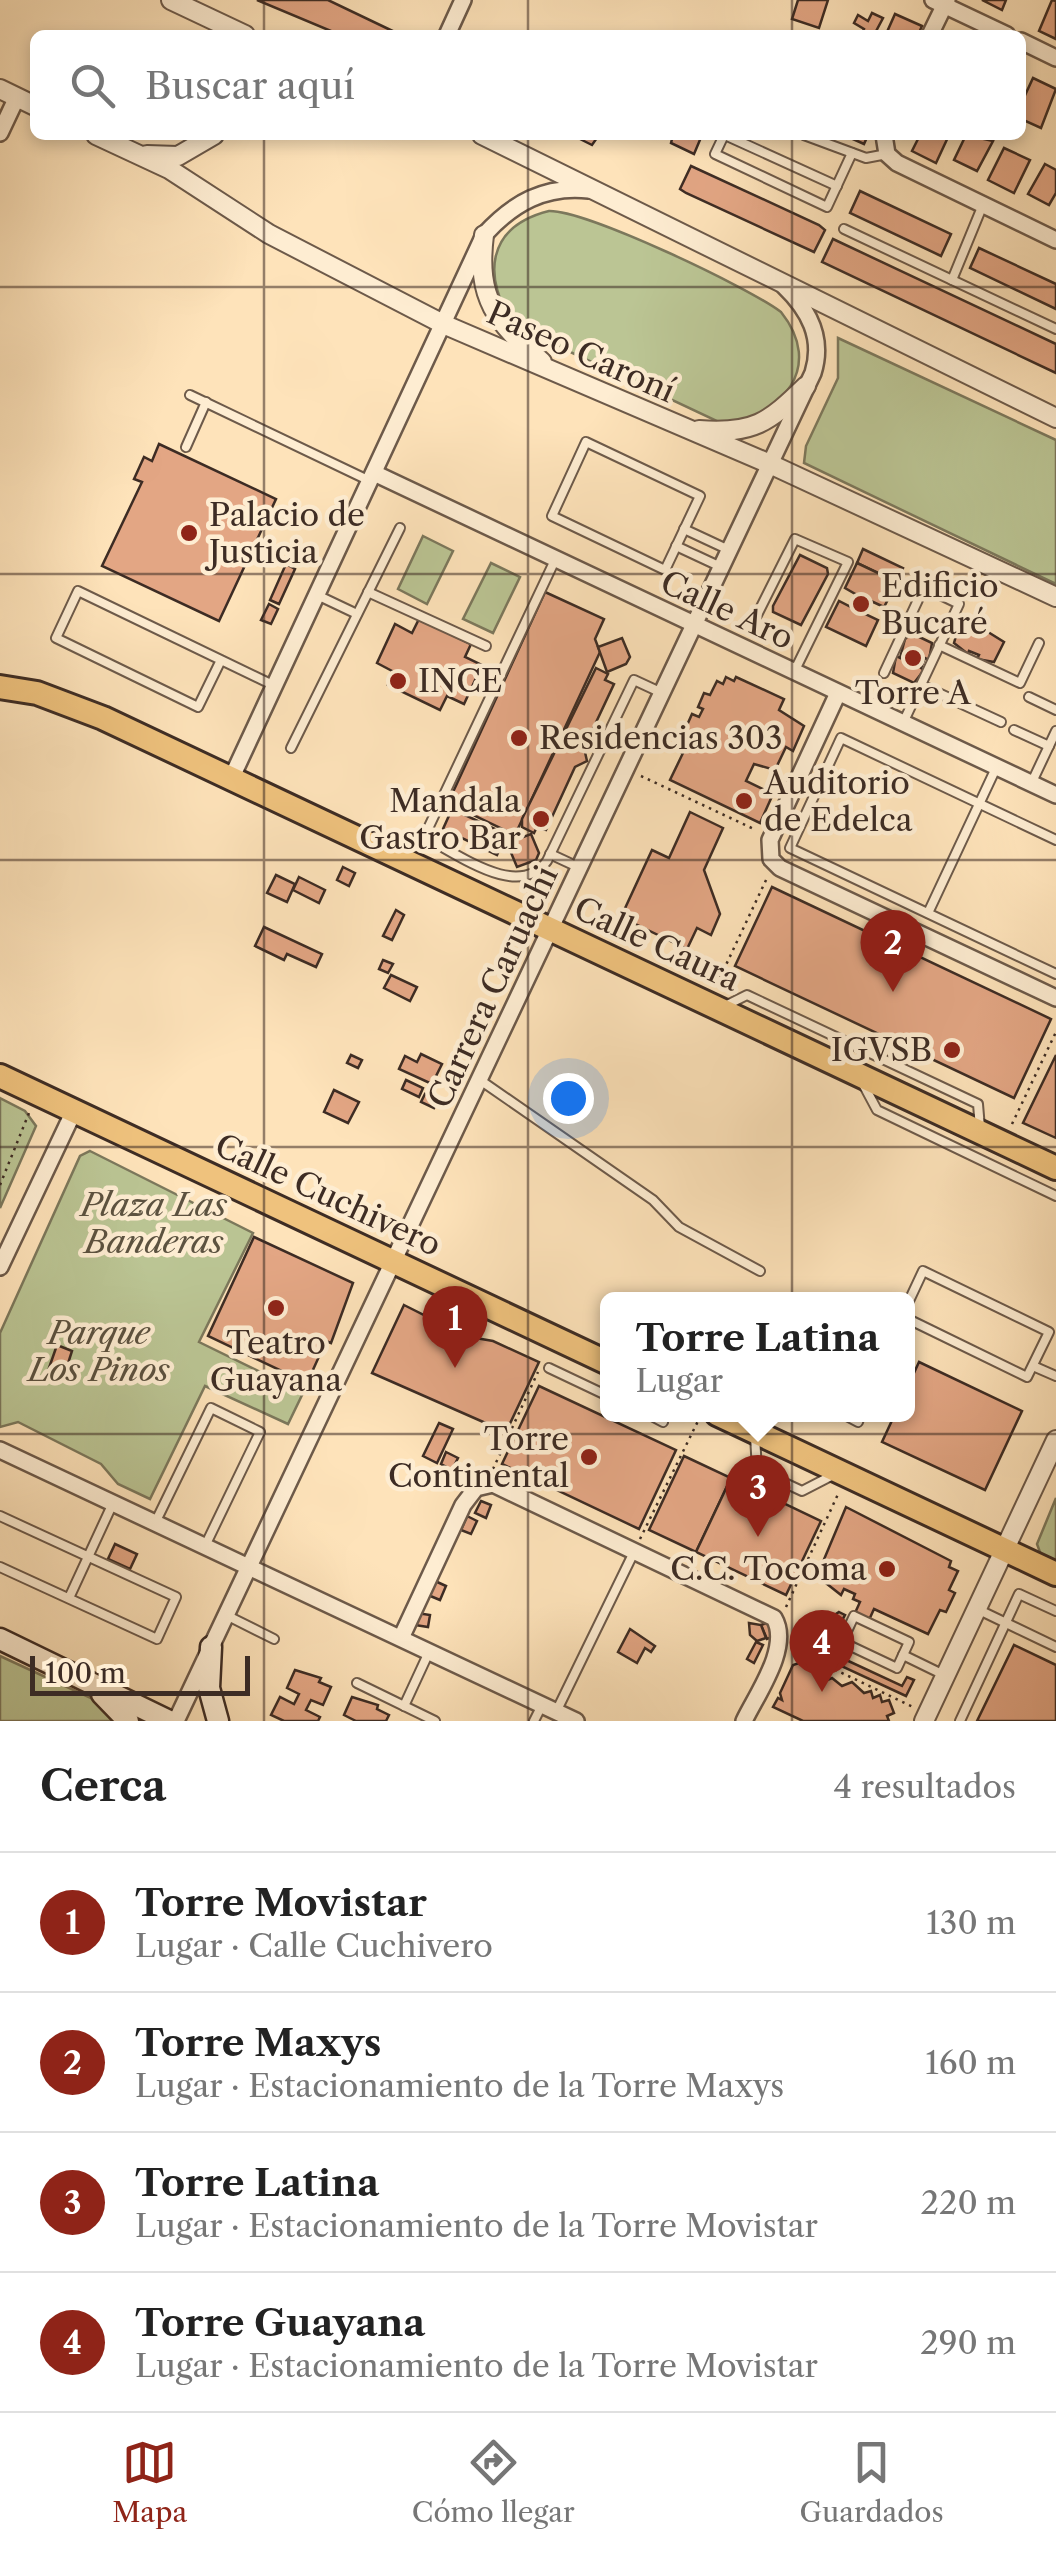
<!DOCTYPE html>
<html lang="es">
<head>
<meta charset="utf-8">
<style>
	:root { --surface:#fff; --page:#f6f6f6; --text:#222; --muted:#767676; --line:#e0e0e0; --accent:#8f2418 }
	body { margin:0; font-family:"Libre Caslon Text",serif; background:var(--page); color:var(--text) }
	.scale { position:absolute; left:30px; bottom:25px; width:220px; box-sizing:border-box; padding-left:10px; border:5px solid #3d2c24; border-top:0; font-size:28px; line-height:35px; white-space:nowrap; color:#3d2c24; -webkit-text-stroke:8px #feedd2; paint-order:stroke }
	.you { position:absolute; left:568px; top:1098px; width:35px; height:35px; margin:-25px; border:8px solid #fff; border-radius:50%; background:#1a73e8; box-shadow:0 0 0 15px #1a73e833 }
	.badge { display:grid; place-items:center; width:65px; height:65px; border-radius:50%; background:var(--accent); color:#fff; font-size:32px; font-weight:700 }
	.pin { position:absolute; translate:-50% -82px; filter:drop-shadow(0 2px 5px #0008) }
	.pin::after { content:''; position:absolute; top:52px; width:35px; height:30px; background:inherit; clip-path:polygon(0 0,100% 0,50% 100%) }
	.popup { position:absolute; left:600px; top:1292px; width:315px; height:130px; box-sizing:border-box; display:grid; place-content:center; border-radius:15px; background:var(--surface); filter:drop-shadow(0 2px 8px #0005); font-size:32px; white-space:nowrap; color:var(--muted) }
	.popup b { font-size:38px; color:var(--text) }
	.popup::after { content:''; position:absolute; left:50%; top:100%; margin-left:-20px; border:20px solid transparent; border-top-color:var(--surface) }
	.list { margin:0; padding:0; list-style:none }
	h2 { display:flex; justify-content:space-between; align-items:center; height:130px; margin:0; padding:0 40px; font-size:42px }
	h2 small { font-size:32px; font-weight:400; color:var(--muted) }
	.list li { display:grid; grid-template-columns:65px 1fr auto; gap:30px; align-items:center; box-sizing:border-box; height:140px; padding:0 40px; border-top:2px solid var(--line) }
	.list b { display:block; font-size:38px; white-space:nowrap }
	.list p { margin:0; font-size:32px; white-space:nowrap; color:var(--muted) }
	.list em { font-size:32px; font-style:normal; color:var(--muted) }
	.icon { flex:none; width:55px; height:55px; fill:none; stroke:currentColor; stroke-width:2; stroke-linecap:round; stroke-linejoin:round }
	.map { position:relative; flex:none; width:1056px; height:1721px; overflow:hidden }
	.search { position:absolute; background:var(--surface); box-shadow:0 5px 15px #0003; left:30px; right:30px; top:30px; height:110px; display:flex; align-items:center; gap:25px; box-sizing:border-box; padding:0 35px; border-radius:15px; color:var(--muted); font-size:38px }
	.sheet { height:690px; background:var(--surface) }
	nav { display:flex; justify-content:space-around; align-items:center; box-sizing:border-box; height:140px; border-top:2px solid var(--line); background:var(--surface); font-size:28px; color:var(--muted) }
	nav a { display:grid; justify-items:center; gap:5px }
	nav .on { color:var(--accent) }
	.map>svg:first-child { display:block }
</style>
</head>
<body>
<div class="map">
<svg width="1056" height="1721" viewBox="0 0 1056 1721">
	<rect width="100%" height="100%" fill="#fee3ba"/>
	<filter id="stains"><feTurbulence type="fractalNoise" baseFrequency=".002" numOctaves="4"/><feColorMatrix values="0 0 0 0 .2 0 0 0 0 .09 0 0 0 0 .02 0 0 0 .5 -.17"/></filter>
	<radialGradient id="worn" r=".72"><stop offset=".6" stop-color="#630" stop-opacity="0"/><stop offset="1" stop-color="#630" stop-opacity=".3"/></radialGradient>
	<g fill="#bbc594" stroke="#7c785c" stroke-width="2.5">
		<path d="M549,211C586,210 748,287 781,312C825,367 782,417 723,424L515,326C482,279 485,227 549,211Z"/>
		<polygon points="838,338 1056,440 1056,584 804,463 806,446 838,378"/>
		<polygon points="423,536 453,551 427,604 398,589"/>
		<polygon points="491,563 520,577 493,633 463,619"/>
		<polygon points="0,1098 25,1111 36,1126 0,1208"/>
		<polygon points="90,1151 253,1233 199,1342 303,1393 288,1424 205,1386 150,1499 118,1484 101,1464 18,1422 0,1427 0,1333 80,1156"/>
		<polygon points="1056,1498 1056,1564 1041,1555 1037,1544"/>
		<polygon points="0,1656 104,1704 121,1721 0,1721"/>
	</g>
	<g fill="#e3a684" stroke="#3d2c24" stroke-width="2.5">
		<polygon points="257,0 328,0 401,35 338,34"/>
		<polygon points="798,0 828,0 819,28 792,19"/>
		<polygon points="982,0 1006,0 1002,10"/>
		<polygon points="1052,0 1056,1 1056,39 1039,31"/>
		<polygon points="872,13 883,18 874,35 861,35 864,29 854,23 858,15 868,21"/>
		<polygon points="895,14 922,26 918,35 887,32"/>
		<polygon points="1033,78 1056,89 1041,128 1021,119 1021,104"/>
		<polygon points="572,135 599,135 592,145"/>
		<polygon points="702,135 694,154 671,143 673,135"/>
		<polygon points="844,135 868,135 864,144"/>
		<polygon points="920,135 949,135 936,163 912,151"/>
		<polygon points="966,135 993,141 977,171 954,160"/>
		<polygon points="1004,148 1030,160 1014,193 988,180"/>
		<polygon points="1045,164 1056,170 1056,193 1049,205 1028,194"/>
		<polygon points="691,166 819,225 825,230 814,252 686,193 680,189"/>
		<polygon points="860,191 951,234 941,256 850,213"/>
		<polygon points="833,239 1056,344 1056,373 822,262"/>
		<polygon points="979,248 1056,284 1056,309 970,268"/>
		<polygon points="159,444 276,499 219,621 102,566 142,482 134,479 144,457 152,461"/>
		<polygon points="863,549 903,568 897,582 857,563"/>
		<polygon points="800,555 827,568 828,574 801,625 773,612 773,606"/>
		<polygon points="857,563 897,582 884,607 871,601 865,614 878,620 866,646 826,627 839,601 851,607 857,595 845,588"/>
		<polygon points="286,564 295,569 279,604 270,600"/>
		<polygon points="545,592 604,619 595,639 600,652 515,835 448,803"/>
		<polygon points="269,604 278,609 271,624 261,620"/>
		<polygon points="419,619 471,644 465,657 482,665 464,704 447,696 440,710 388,685 394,672 377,663 395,624 412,633"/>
		<polygon points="972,622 1004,642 994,662 977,659 979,655 969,651 968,654 954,643 958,629"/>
		<polygon points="911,633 932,643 929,660 925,658 921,668 924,670 914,683 893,673 896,656 900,658 905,639"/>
		<polygon points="622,638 630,657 626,664 607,672 598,647"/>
		<polygon points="596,668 608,674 605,680 614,684 584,748 587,761 575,767 546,830 537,827 534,833 522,827 522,819"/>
		<polygon points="726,677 734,681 736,677 784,699 779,710 804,726 793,751 786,747 775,770 754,764 746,781 773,794 760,823 670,780 683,753 676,750 692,714 699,717 703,709 698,707 704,693 710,695 717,681 723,684"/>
		<polygon points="452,809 506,834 497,855 443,829"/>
		<polygon points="690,812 723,828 704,870 720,914 711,935 697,928 687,949 621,917 652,850 669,858"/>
		<polygon points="531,834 539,853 536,860 517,867 507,843"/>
		<polygon points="343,867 355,873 349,886 337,880"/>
		<polygon points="276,875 295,884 287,902 267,893"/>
		<polygon points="299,877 325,890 319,903 293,890"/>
		<polygon points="772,887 1051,1019 1014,1098 735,966"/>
		<polygon points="396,910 404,915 392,940 383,936"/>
		<polygon points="264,927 322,954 316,967 287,954 284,960 255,946"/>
		<polygon points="383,960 393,964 388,973 379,969"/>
		<polygon points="391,975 417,987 410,1001 384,988"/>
		<polygon points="421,1054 442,1064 432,1084 399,1069 405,1056 417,1062"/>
		<polygon points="351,1055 362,1060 358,1068 347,1063"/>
		<polygon points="1056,1055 1056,1138 1023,1123"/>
		<polygon points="406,1080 423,1088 419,1097 402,1089"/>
		<polygon points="334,1090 359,1102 348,1123 324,1112"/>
		<polygon points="425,1094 438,1100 434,1108 421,1102"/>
		<polygon points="254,1237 353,1283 331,1343 326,1341 307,1383 208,1336"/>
		<polygon points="404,1305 424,1315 427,1309 470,1337 493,1341 539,1362 506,1432 372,1373"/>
		<polygon points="57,1345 72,1351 65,1373 49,1368"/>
		<polygon points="919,1362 1022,1411 985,1490 882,1442 895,1414 908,1414 908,1386"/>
		<polygon points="539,1386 676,1450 639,1529 502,1464"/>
		<polygon points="439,1423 453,1429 437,1463 423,1456"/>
		<polygon points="446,1452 458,1458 452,1470 441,1464"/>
		<polygon points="684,1456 731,1478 696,1552 649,1530"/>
		<polygon points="731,1478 821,1521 786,1595 696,1552"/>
		<polygon points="481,1501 491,1505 486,1518 475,1513"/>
		<polygon points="846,1507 951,1561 949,1567 958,1571 949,1590 955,1593 946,1612 940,1610 928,1634 874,1609 869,1620 855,1613 860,1602 853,1599 855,1594 844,1589 841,1595 817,1576"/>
		<polygon points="467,1516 477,1521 471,1534 461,1530"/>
		<polygon points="115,1544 137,1554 130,1569 108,1559"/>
		<polygon points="435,1581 446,1586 440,1600 428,1595"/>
		<polygon points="839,1612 845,1615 839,1626 833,1616"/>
		<polygon points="417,1613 430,1615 428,1627 415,1625"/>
		<polygon points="769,1622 775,1636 767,1639 761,1625"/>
		<polygon points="749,1623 761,1625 766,1638 757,1641 750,1635"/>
		<polygon points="630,1629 655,1646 651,1652 645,1648 637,1663 618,1652"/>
		<polygon points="756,1642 763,1645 754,1663 747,1659"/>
		<polygon points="1014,1645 1056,1665 1056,1721 977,1721"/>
		<polygon points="829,1652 902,1686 907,1677 914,1680 906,1696 826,1659"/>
		<polygon points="799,1663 823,1674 825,1681 832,1678 842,1686 852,1682 864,1693 871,1691 873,1698 880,1695 882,1702 889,1700 894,1713 887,1716 889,1721 803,1721 773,1707 778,1698 782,1700 780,1693 793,1665"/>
		<polygon points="295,1670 321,1678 319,1682 331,1687 323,1705 311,1700 306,1710 320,1717 318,1721 284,1721 271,1715 280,1697 294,1704 299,1694 287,1688"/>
		<polygon points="352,1697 378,1705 377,1709 389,1715 386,1721 356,1721 344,1715"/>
	</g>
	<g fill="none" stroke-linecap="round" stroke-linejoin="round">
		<g stroke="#6d5a4a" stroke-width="12">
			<g id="service">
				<polyline points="724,135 715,154 827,207 852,153"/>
				<polyline points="725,135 837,186"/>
				<polyline points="804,135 866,158 887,154"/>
				<polyline points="844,229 1056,329"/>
				<polyline points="952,280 982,207"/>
				<polyline points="190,395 370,481"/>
				<polygon points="586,442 700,496 665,570 552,516"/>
				<polyline points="186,447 206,402"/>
				<polyline points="684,529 729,550"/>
				<polyline points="676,546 721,567"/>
				<path d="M555,560L424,837C457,853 518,901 547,861L634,680L662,693"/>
				<polyline points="368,592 486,646"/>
				<polyline points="317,595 357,614"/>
				<polyline points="756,617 795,539 848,562 794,672"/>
				<polyline points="910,618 944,634"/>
				<polyline points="939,645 1020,683 1039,643"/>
				<polyline points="221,660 198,707 56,638 78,591 275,686"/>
				<polyline points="884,673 924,587 959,604 903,723"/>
				<polyline points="921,685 1001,722"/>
				<polyline points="1029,697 1056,710"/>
				<polyline points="1014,730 1049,746"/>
				<polyline points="291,748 400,528"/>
				<polyline points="1031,784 1056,731"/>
				<polyline points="1056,840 841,738 790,848 1056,974"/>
				<polyline points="550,854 578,867"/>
				<polyline points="928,913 996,768"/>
				<polyline points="723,1007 747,995 978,1104 980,1128"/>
				<polyline points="480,1080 653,1200 679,1227 760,1271"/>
				<polyline points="862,1082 877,1110 1056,1196"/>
				<polyline points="908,1303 923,1271 1049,1332 1027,1377 908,1319"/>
				<polyline points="1033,1366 1056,1376"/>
				<polyline points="549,1368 608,1396"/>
				<polyline points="648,1414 663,1422"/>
				<polyline points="843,1414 858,1422 861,1414"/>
				<polyline points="755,1436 757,1470 802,1491 835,1474"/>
				<polyline points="0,1516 176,1597 157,1639 0,1567"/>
				<polyline points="155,1523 211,1408 260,1432 205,1546"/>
				<polyline points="69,1598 113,1503"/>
				<polyline points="977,1609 1056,1647"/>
				<polyline points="226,1615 274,1639"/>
				<polygon points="854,1616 909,1642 897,1668 842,1642"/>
				<polyline points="903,1655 944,1675"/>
				<polyline points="357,1683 435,1721"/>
				<polyline points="404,1706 429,1652"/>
				<polyline points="556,1712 635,1550"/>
				<polyline points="534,1721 542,1705"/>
				<polyline points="960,1721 1019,1594 1056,1611"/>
			</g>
		</g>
		<g stroke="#6d5a4a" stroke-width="20">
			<g id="minor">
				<polyline points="933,0 1007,35"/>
				<polyline points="447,35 463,0"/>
				<polyline points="930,35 947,0"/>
				<polyline points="1021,41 1056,58"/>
				<polyline points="0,133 17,97"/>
				<polyline points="884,135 887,154 897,163 1056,240"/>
				<polyline points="374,473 1056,795"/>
				<polyline points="838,693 770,840 771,859 780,868 1056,998"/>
				<path d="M231,779L484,235C513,203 545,185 589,190"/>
				<polyline points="0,1267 74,1111"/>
				<polyline points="0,1450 576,1721"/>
				<path d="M401,1638L463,1505L476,1488L493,1484L774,1618C791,1647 757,1694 744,1721"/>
				<path d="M176,1721L813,373C824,338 809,310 784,286"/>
			</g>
		</g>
		<g stroke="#6d5a4a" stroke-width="22">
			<g id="tertiary">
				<polyline points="171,0 245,35"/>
				<polyline points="0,89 35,106"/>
				<polyline points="96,135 169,169 269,234 443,324 770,464 1056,597"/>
				<polyline points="482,135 1056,418"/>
				<polyline points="147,155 178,156 214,135"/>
				<path d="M484,235C476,300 496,321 542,362"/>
				<path d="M699,430C754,434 768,423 806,386"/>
				<polyline points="924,1721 1056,1440"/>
			</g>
		</g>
		<g stroke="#3d2c24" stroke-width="25">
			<g id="secondary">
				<polyline points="0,1639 169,1721"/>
				<polyline points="211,1647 209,1688 218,1721"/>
				<polyline points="102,1694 128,1721"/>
			</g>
		</g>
		<g stroke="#3d2c24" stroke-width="28">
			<g id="primary">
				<polyline points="0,687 37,693 103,718 1056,1168"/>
				<polyline points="0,1076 608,1363"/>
				<polyline points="717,1414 1056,1574"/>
			</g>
		</g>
		<g stroke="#3d2c24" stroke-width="2.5" stroke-dasharray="2.5 5" stroke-linecap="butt">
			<polyline points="641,776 756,830"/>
			<polyline points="717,984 767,878"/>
			<polyline points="1012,1124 1056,1032"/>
			<polyline points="0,1185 29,1113"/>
			<polyline points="493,1469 538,1372"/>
			<polyline points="640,1539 698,1421"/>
			<polyline points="786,1607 839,1492"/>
			<polyline points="794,1650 913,1707"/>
		</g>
		<use href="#service" stroke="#feedd2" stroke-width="8"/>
		<use href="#minor" stroke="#feedd2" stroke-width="15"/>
		<use href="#tertiary" stroke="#feedd2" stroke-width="18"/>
		<use href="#secondary" stroke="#feedd2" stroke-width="20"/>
		<use href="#primary" stroke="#efc27d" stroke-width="22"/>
	</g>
	<path fill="none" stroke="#3d2c24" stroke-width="2.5" stroke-opacity="0.55" d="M264,0V35M528,0V35M792,0V35M264,135V1721M528,135V1721M792,135V1721M0,287H1056M0,574H1056M0,860H1056M0,1147H1056M0,1434H1056"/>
	<g fill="#8f2418" stroke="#feedd2" stroke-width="4">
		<circle cx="189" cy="533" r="10"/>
		<circle cx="861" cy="604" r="10"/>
		<circle cx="913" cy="658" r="10"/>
		<circle cx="398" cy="681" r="10"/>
		<circle cx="519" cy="738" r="10"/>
		<circle cx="744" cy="801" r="10"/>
		<circle cx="541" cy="819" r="10"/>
		<circle cx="952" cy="1050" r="10"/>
		<circle cx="276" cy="1308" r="10"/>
		<circle cx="589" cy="1457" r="10"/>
		<circle cx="887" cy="1569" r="10"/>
	</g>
	<g text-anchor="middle" stroke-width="9" stroke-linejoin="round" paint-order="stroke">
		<g font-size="32" fill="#3d2c24" stroke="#feedd2">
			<text transform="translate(581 352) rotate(24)" y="11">Paseo Caroní</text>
			<text transform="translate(727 610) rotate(25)" y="11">Calle Aro</text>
			<text transform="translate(657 944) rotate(25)" y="11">Calle Caura</text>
			<text transform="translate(493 987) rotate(-65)" y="11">Carrera Caruachi</text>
			<text transform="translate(328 1195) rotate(25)" y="11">Calle Cuchivero</text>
		</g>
		<g font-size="32" fill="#3d2c24" stroke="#feedd2" text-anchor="start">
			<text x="209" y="526">Palacio de<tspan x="209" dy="37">Justicia</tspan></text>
			<text x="881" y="597">Edificio<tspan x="881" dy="37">Bucaré</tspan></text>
			<text x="418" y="692">INCE</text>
			<text x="913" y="704" text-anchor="middle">Torre A</text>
			<text x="539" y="749">Residencias 303</text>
			<text x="764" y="794">Auditorio<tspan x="764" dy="37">de Edelca</tspan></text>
			<text x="521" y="812" text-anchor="end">Mandala<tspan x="521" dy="37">Gastro Bar</tspan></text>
			<text x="932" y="1061" text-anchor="end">IGVSB</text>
			<text x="276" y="1354" text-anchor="middle">Teatro<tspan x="276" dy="37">Guayana</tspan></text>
			<text x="569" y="1450" text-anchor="end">Torre<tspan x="569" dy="37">Continental</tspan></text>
			<text x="867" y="1580" text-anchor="end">C.C. Tocoma</text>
		</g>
		<g font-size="32" font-style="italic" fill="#5c5240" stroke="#feedd2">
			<text x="154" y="1216">Plaza Las<tspan x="154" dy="37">Banderas</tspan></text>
			<text x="99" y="1344">Parque<tspan x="99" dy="37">Los Pinos</tspan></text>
		</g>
	</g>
	<rect width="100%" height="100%" filter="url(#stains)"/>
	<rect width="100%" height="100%" fill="url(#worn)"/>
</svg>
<div class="scale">100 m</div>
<div class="you"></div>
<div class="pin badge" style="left:455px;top:1368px">1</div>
<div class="pin badge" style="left:893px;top:992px">2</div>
<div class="pin badge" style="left:758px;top:1537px">3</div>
<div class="popup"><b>Torre Latina</b>Lugar</div>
<div class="pin badge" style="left:822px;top:1692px">4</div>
<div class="search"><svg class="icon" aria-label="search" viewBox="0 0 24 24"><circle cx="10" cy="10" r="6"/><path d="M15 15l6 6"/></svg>Buscar aquí</div>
</div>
<section class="sheet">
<h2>Cerca<small>4 resultados</small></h2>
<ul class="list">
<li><span class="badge">1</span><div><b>Torre Movistar</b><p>Lugar · Calle Cuchivero</p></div><em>130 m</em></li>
<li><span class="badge">2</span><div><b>Torre Maxys</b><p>Lugar · Estacionamiento de la Torre Maxys</p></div><em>160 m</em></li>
<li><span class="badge">3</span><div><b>Torre Latina</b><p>Lugar · Estacionamiento de la Torre Movistar</p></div><em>220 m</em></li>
<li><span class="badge">4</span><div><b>Torre Guayana</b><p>Lugar · Estacionamiento de la Torre Movistar</p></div><em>290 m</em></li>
</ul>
</section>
<nav>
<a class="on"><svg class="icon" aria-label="map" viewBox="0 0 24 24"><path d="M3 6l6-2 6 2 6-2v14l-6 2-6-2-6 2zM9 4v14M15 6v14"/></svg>Mapa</a>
<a><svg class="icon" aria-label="directions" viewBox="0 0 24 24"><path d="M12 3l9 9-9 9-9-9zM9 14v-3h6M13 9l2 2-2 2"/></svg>Cómo llegar</a>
<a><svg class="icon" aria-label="saved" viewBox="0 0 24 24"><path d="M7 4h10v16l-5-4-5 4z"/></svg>Guardados</a>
</nav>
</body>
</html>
